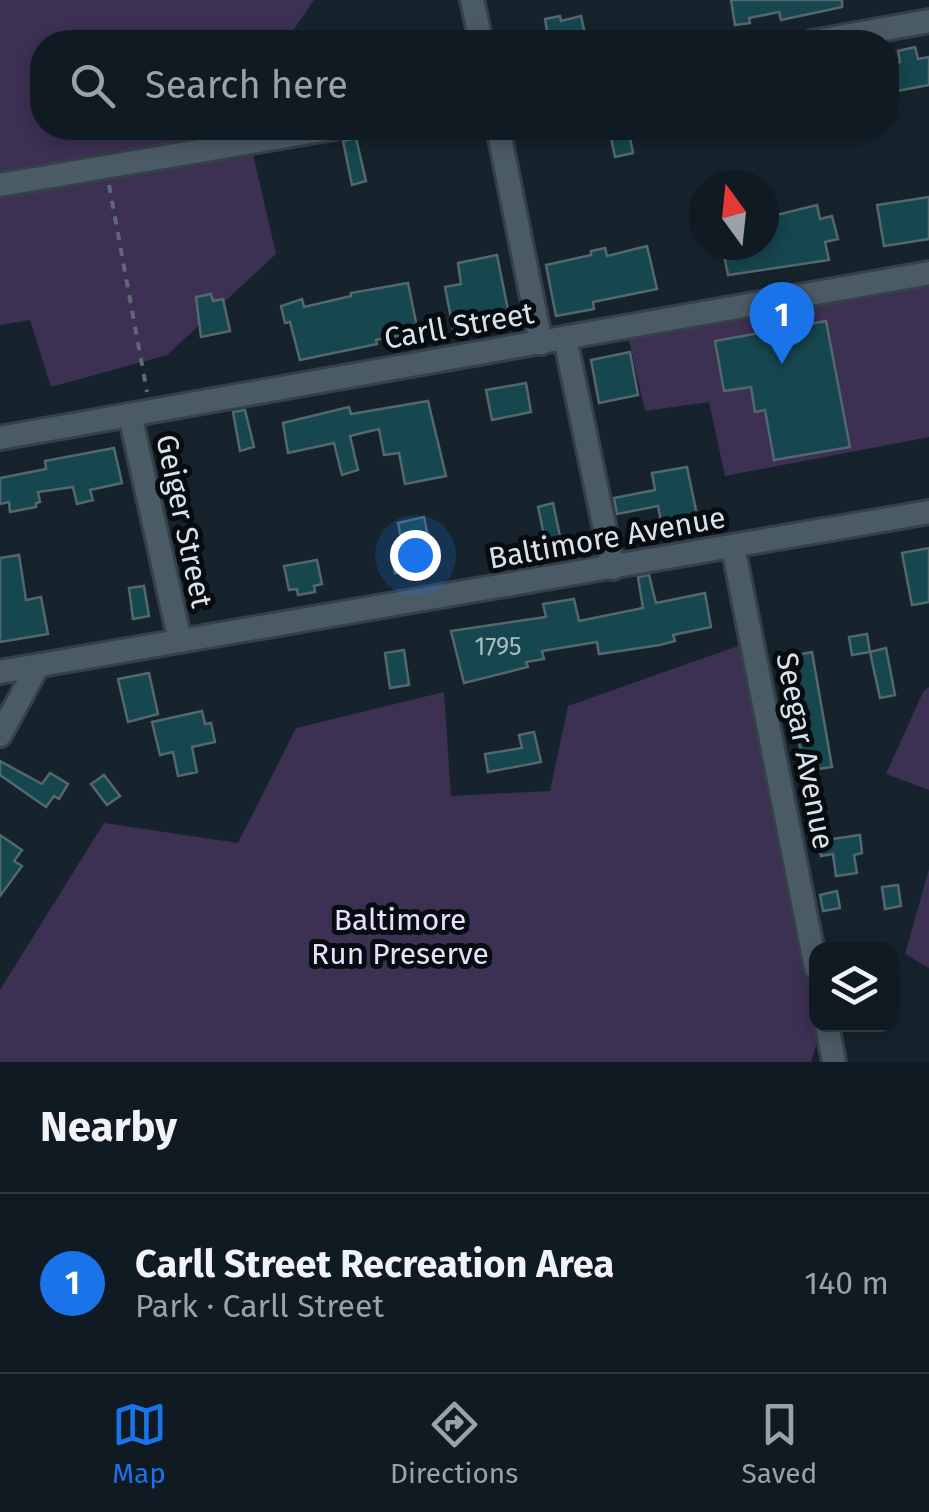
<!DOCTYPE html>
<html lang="en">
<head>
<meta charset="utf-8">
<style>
	:root { --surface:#101a22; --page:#1e272f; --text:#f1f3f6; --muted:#9ca1a5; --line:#303840; --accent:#1a73e8 }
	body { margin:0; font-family:"Fira Sans",sans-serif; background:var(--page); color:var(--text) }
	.controls { position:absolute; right:30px; bottom:30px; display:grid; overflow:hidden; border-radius:20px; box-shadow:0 5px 15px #0003 }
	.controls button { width:90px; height:90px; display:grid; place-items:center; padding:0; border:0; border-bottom:2px solid var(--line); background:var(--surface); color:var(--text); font:50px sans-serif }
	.compass { position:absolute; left:689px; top:170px; width:90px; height:90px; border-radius:50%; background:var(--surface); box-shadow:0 5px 15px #0003; rotate:345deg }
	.you { position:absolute; left:415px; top:555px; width:35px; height:35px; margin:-25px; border:8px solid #fff; border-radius:50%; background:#1a73e8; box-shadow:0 0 0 15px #1a73e833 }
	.badge { display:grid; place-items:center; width:65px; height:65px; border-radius:50%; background:var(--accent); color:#fff; font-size:32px; font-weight:700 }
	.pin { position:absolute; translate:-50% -82px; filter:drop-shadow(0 2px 5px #0008) }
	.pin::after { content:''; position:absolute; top:52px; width:35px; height:30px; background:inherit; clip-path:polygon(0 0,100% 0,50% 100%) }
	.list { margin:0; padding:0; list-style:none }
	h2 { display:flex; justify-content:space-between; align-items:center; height:130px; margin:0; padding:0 40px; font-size:42px }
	h2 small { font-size:32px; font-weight:400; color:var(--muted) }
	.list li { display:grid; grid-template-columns:65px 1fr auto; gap:30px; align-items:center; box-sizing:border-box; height:180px; padding:0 40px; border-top:2px solid var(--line) }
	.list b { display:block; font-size:38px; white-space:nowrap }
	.list p { margin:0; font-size:32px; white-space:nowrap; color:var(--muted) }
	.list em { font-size:32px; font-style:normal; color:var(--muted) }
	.icon { flex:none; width:55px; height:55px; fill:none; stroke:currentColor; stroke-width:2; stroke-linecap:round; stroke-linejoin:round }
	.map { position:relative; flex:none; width:929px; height:1062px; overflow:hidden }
	.search { position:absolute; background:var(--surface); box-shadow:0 5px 15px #0003; left:30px; right:30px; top:30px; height:110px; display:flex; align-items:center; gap:25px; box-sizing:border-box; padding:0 35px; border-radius:40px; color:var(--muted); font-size:38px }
	.sheet { height:310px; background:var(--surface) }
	nav { display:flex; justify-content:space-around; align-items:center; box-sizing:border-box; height:140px; border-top:2px solid var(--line); background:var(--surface); font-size:28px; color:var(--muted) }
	nav a { display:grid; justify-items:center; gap:5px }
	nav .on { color:var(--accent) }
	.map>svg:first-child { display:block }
</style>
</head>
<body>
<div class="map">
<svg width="929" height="1062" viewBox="0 0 929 1062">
	<rect width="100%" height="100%" fill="#16232d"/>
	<g fill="#3c3053">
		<polygon points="0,0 314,0 285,42 42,42 42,128 247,128 276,254 167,355 51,387 30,320 0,325"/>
		<polygon points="929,273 929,437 725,476 709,402 645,411 626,327"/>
		<polygon points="752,641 816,968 816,1024 822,1025 811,1062 0,1062 0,990 104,823 238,843 296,728 444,692 451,796 550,791 568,706"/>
		<polygon points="929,687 929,790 886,774 923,692"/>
		<polygon points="929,869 929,968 905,954"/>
	</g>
	<g fill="#16464e" stroke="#53686d" stroke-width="2.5">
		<polygon points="731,0 842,0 842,7 781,20 779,12 749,18 750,23 735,25"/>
		<polygon points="560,16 561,21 581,16 587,42 549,42 545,19"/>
		<polygon points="915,47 918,59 929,57 929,85 886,93 886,65 900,62 898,51"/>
		<polygon points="609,128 628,128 633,153 615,157"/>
		<polygon points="356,138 366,181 352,185 343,141"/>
		<polygon points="929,197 929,239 884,246 877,205"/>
		<polygon points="817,205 820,219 832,216 838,239 825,242 829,260 728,275 722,245 764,245 764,218"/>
		<polygon points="647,246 657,289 593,302 594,309 556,316 546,265 591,255 591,251 605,248 607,256"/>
		<polygon points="497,255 511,325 454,334 445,287 461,284 458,263"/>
		<polygon points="408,283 418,332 376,340 377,344 300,360 290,322 285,323 281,306 302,299 304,307 351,296 351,293"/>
		<polygon points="211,294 213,301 223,299 230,331 201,337 196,297"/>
		<polygon points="826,321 850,447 774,460 765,410 755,412 751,387 724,391 715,341"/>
		<polygon points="630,352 638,395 599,403 591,360"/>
		<polygon points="526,383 531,412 492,420 486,390"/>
		<polygon points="428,401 446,476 405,484 399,453 384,455 379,429 350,436 358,470 342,475 334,443 288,453 283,423 349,407 351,414"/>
		<polygon points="245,410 254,447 240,451 233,412"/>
		<polygon points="114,448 122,483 90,490 93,500 77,504 73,487 38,492 40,502 36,503 36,507 10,512 9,502 0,504 0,478 46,469 45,461"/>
		<polygon points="687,467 697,515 661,522 658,506 617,514 614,498 655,490 652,473"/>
		<polygon points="553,503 562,546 547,549 538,507"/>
		<polygon points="424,517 433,561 410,565 410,570 395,573 391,555 404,552 398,523"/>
		<polygon points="929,548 929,602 912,605 902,553"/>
		<polygon points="19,555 26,600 41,597 48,634 0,642 0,558"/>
		<polygon points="317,560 322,584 314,586 315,592 298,595 297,589 289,590 284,566"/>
		<polygon points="649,575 656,603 705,593 711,627 673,635 675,641 660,645 599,654 597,642 542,651 544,659 526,662 528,667 464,683 451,631 546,617 543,604 574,599 579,621 643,608 638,577"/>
		<polygon points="144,586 149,616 133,619 129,588"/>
		<polygon points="867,634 870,652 852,655 849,637"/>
		<polygon points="886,648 895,695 880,698 870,652"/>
		<polygon points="404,650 409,685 390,688 385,653"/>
		<polygon points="812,652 832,767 805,771 781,658"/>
		<polygon points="149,673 158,714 128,722 118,679"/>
		<polygon points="202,711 205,724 211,723 215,742 192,747 197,772 178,776 173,752 160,755 152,722"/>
		<polygon points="534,732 541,762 488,772 485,754 522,748 519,735"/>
		<polygon points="0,761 42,784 50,773 68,784 59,799 54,796 46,807 0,775"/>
		<polygon points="104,775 120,796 107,805 91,784"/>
		<polygon points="0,835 22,850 14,861 22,866 0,896"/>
		<polygon points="860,835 862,853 854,855 857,873 836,876 833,854 821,856 819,841"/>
		<polygon points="898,885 901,906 885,909 882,887"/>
		<polygon points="837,891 840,908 823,911 820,895"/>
	</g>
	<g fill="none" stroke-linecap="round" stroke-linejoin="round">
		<g stroke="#364048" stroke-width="28">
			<g id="minor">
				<polyline points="472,0 481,42"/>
				<polyline points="812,42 929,21"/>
				<polyline points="498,128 541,343"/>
				<polyline points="0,185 334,128"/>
				<polyline points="565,338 613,568"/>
				<polyline points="130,415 180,641"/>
				<polyline points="0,438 929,273"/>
				<polyline points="733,547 816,968"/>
				<polyline points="0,672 929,512"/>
				<polyline points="0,735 37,667"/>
				<polyline points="827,1024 834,1062"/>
			</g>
		</g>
		<polyline stroke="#5e6a72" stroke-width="4" stroke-dasharray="8 8" stroke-linecap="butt" points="109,185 147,392"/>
		<use href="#minor" stroke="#4b5b66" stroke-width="22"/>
	</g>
	<g text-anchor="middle" stroke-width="10" stroke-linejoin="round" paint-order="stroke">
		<g font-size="25" fill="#a9bcc2">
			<text x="498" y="655">1795</text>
		</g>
		<g font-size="30" fill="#dae3e9" stroke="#060c10">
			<text transform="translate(459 326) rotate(-10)" y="10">Carll Street</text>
			<text transform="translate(184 521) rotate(78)" y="10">Geiger Street</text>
			<text transform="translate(607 538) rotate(-10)" y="10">Baltimore Avenue</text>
			<text transform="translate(805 751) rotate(79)" y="10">Seegar Avenue</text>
		</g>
		<g font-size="30" fill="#e7dffb" stroke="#060c10">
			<text x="400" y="930">Baltimore<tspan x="400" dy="34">Run Preserve</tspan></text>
		</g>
	</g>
</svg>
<div class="controls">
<button><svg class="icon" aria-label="layers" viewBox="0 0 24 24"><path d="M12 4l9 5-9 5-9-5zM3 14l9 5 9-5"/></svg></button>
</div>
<svg class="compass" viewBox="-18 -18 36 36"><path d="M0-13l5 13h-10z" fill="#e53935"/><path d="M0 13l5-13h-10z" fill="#9ca1a5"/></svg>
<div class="you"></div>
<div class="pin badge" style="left:782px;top:364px">1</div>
<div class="search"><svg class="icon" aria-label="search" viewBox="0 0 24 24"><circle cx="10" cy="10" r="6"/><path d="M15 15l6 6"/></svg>Search here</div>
</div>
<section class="sheet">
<h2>Nearby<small></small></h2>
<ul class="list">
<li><span class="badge">1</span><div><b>Carll Street Recreation Area</b><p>Park · Carll Street</p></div><em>140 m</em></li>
</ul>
</section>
<nav>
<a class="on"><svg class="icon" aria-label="map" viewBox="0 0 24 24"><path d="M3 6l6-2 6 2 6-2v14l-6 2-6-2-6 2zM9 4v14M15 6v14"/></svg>Map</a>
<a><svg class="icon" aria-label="directions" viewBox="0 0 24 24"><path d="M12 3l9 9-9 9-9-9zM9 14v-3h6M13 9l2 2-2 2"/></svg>Directions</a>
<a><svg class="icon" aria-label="saved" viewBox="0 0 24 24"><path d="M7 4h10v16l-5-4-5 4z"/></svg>Saved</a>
</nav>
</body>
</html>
